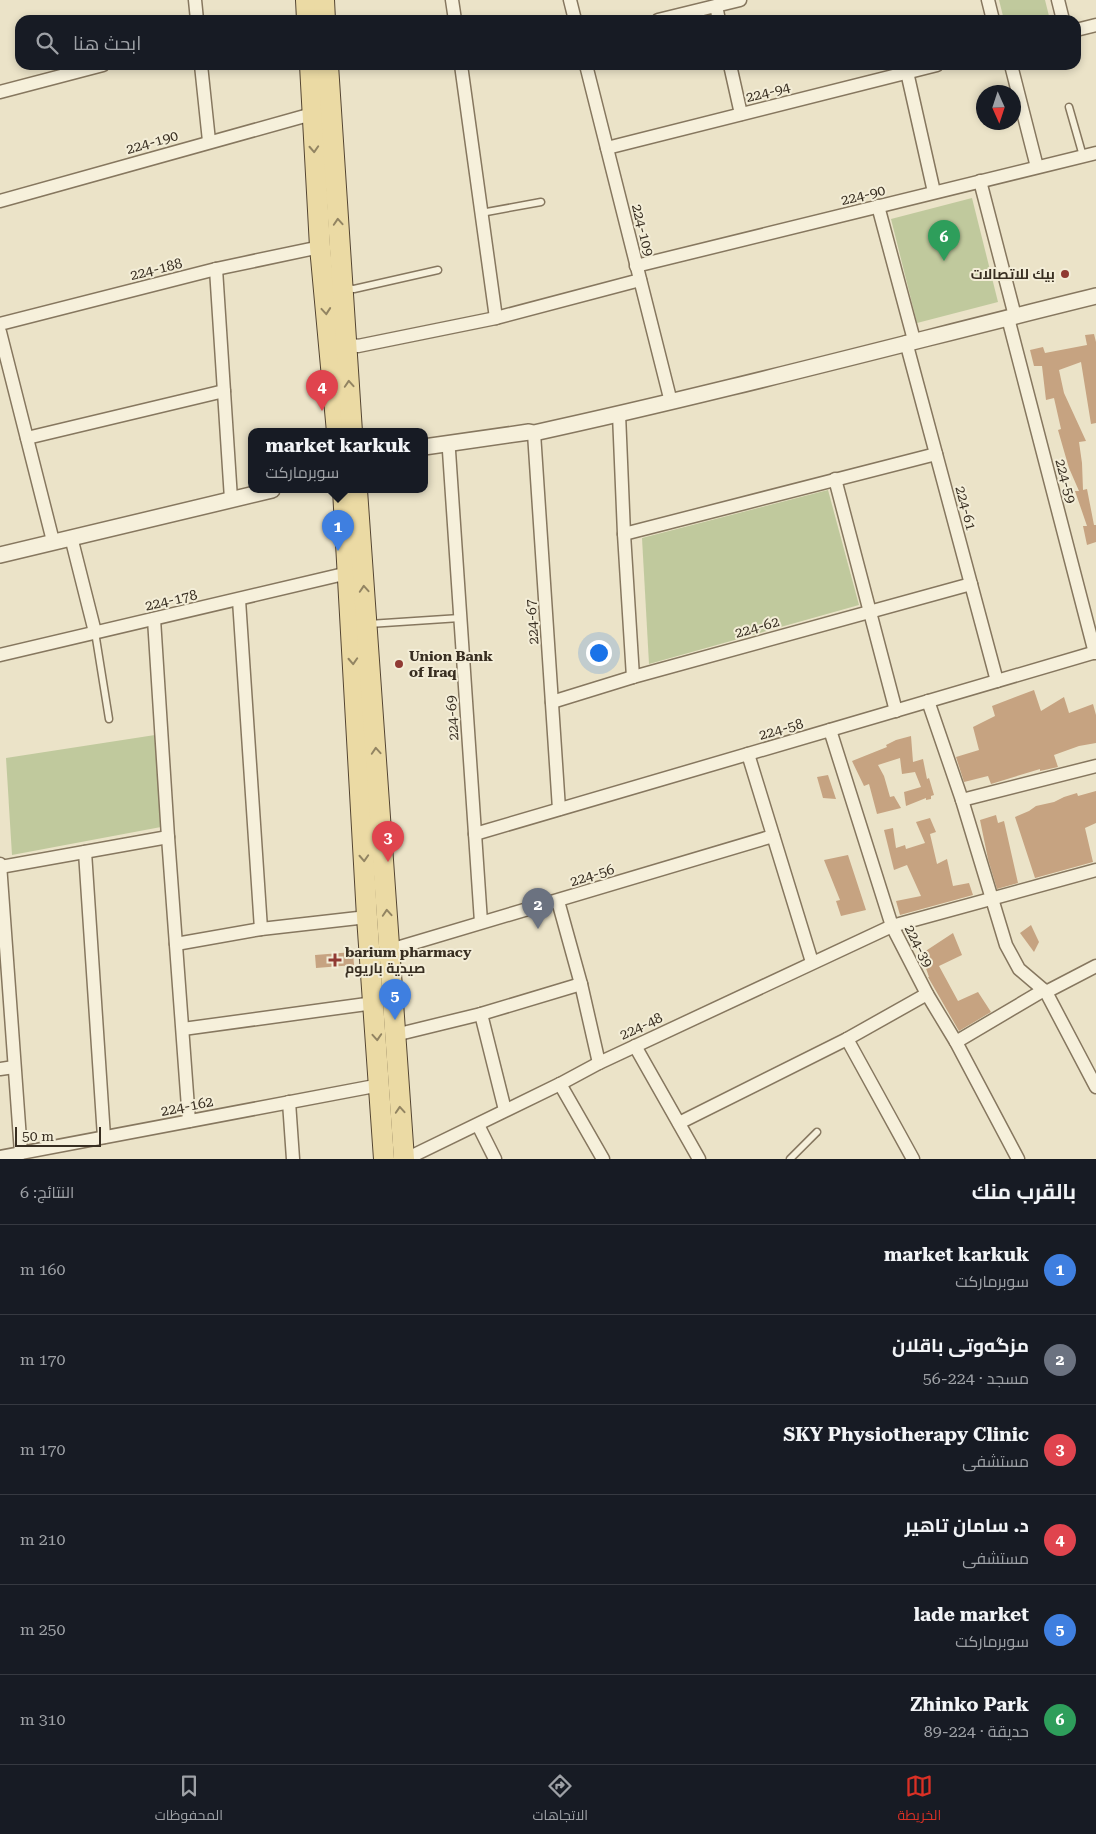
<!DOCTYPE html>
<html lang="ar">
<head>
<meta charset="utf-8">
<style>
	:root { --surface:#171b24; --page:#242831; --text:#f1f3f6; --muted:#9ea1a6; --line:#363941; --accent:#d93025 }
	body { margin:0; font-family:"Roboto Serif",Cairo,serif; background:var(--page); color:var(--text); direction:rtl }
	.compass { position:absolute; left:976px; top:85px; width:45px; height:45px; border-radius:50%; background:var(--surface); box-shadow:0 2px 8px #0003; rotate:177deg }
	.scale { position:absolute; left:15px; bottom:12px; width:86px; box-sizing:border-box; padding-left:5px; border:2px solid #382e21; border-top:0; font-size:14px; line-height:18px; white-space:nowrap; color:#382e21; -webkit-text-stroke:4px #f3edd7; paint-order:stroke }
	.you { position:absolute; left:598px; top:652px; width:18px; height:18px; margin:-12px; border:4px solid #fff; border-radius:50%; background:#1a73e8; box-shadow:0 0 0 8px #1a73e833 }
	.badge { display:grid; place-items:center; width:32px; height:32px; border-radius:50%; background:var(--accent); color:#fff; font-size:16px; font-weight:700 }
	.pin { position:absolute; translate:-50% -41px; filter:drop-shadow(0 1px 2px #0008) }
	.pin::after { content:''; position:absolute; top:26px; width:18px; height:15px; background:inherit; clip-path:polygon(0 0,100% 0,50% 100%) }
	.popup { position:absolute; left:248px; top:428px; width:180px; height:65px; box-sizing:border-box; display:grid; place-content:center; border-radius:10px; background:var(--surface); filter:drop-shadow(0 1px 4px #0005); font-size:16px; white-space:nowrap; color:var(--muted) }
	.popup b { font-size:19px; color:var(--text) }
	.popup::after { content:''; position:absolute; left:50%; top:100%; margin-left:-10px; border:10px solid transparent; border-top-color:var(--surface) }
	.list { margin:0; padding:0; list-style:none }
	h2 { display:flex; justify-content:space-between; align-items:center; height:65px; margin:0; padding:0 20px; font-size:21px }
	h2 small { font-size:16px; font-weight:400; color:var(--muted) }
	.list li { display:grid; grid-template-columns:32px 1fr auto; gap:15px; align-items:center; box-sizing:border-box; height:90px; padding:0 20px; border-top:1px solid var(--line) }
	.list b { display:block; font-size:19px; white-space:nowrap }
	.list p { margin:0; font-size:16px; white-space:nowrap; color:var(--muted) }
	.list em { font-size:16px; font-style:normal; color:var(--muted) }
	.icon { flex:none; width:28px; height:28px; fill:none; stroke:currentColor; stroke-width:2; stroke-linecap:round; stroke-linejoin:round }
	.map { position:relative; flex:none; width:1096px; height:1159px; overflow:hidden; direction:ltr }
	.search { position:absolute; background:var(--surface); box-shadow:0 2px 8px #0003; left:15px; right:15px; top:15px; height:55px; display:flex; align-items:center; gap:12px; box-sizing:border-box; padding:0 18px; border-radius:15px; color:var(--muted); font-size:19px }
	.sheet { height:605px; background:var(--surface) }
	nav { display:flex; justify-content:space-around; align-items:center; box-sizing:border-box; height:70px; border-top:1px solid var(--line); background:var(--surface); font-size:14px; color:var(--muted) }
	nav a { display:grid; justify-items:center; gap:2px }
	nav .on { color:var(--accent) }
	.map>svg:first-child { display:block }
</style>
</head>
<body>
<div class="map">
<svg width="1096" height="1159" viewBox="0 0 1096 1159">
	<rect width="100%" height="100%" fill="#ebe3c8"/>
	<g fill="#c0c99d">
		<polygon points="999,0 1045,0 1050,20 1004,20"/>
		<polygon points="972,198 998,302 917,323 891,219"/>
		<polygon points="828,490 859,605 649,664 642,538"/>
		<polygon points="155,735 161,827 12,855 6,758"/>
	</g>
	<g fill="#c6a381">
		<polygon points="1094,334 1096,342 1096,423 1091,424 1081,362 1059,370 1064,393 1086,441 1079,442 1082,463 1083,490 1087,489 1094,525 1096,525 1096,542 1087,545 1083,526 1087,526 1075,491 1079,491 1069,468 1064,451 1058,430 1061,429 1054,398 1046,400 1042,366 1034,366 1030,350 1043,347 1045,353 1087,345 1085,335"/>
		<polygon points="1034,690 1041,711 1064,697 1069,713 1093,704 1096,715 1096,743 1079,746 1054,755 1058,767 1040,771 1040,769 991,784 988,776 964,782 956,757 979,750 973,727 995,716 992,706"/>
		<polygon points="911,736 913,762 923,759 927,779 929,778 934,795 931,796 931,799 926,800 926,798 906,806 904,792 921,787 915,772 902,774 900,758 878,765 884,776 890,797 894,796 901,808 877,814 869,784 864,786 852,761 887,747 886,745 896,740"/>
		<polygon points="828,775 836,799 823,798 817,777"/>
		<polygon points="1096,791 1096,823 1085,828 1093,862 1035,878 1015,817 1029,811 1036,806 1054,802 1064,797 1077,793 1078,796"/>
		<polygon points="996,815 998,823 1004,821 1018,883 997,889 988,859 980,820"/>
		<polygon points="930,818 936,832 930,834 937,864 947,859 953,886 969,883 973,895 900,915 896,901 921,896 907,865 894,870 884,830 893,828 896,848 905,845 906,849 925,843 916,822"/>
		<polygon points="848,855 866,910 841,916 836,901 840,900 824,860"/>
		<polygon points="1031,925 1039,942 1034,952 1020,933"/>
		<polygon points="953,933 962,955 939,966 958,1001 978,992 991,1012 959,1031 928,977 929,977 921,954"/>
		<polygon points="353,952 354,965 316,968 315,955"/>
	</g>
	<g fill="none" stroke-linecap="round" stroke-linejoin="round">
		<g stroke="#86775f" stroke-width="9">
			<g id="service">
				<polyline points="1069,107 1083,156"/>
				<polyline points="481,213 541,202"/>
				<polyline points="346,288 354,289 438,270"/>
				<polyline points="369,624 460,618"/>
				<polyline points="95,632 109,719"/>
				<polyline points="790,1159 817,1132"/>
			</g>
		</g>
		<g stroke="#86775f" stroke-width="15">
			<g id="minor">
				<polyline points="195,0 197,20"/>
				<polyline points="452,0 455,20"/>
				<polyline points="570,0 575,20"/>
				<polyline points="988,0 993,20"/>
				<polyline points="1058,0 1063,20"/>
				<polyline points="716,6 719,20"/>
				<polyline points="658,20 740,0"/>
				<polyline points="1076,30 1096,25"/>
				<polyline points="201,65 209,141"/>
				<polyline points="461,65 496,318"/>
				<polyline points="586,65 671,402"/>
				<polyline points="730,65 741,114"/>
				<polyline points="1011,65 1037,167"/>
				<polyline points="907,72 934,192"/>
				<polyline points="0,92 103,65"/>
				<polyline points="607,148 937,65"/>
				<polyline points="980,181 1015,316"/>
				<polyline points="0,201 312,114"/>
				<polyline points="878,206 914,340"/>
				<polyline points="636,266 1096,153"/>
				<polyline points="216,269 231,499"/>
				<polyline points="1008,318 1095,653"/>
				<polyline points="0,324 216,269 320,247"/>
				<polyline points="0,332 53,541"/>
				<polyline points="906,342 997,681"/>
				<polyline points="346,344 358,346 496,318 640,280"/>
				<polyline points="619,414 624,534 633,677"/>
				<polyline points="534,433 559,809"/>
				<polyline points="27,438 224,391"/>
				<polyline points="449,451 481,922"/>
				<polyline points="835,479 896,711"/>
				<polyline points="624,534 936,454"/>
				<polyline points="71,537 95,632"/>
				<polyline points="239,600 261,929"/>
				<polyline points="154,619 168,837 189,1121"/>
				<polyline points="0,655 348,573"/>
				<polyline points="928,701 962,800 1006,945 1019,969 1046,992 1096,1087"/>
				<polyline points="552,702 633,677 971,584"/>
				<polyline points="830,730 892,926 927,994 956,1042 1018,1159"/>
				<polyline points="748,754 812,962"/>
				<polyline points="962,800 1096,766"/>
				<polyline points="475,834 1096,652"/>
				<polyline points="85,852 104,1137"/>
				<polyline points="0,864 21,1153"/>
				<polyline points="0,867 168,837"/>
				<polyline points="558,901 581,984 599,1063"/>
				<polyline points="176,944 261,929 367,917"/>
				<polyline points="390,950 773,836"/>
				<polyline points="1046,992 1096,966"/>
				<polyline points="481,1014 505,1110"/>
				<polyline points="183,1029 374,1003"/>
				<polyline points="395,1035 481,1014 581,984"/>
				<polyline points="847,1039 913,1159"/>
				<polyline points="956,1042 1044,990"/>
				<polyline points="635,1046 699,1159"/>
				<polyline points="0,1069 14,1067"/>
				<polyline points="560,1084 603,1159"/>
				<polyline points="289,1102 293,1159"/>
				<polyline points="679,1123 847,1039 927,994"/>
				<polyline points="478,1125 495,1159"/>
				<polyline points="0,1157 380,1085"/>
				<polyline points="406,1159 560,1084 599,1063 892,926 1096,870"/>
			</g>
		</g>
		<g stroke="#86775f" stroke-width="18">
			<g id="tertiary">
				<path d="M424,447L529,432L534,433C722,392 909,342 1096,296"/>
				<polyline points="0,555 272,490"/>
			</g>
		</g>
		<g stroke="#544532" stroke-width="22">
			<g id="primary">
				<polyline points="306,0 307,20"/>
				<polyline points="324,0 325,20"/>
				<polyline points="310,65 320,247 337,432"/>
				<polyline points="328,65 352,432"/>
				<polyline points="343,490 367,917 384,1159"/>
				<polyline points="357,490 404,1159"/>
			</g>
		</g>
		<use href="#service" stroke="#f6f0db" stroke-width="6"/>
		<use href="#minor" stroke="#f6f0db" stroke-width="12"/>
		<use href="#tertiary" stroke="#f6f0db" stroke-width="15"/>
		<use href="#primary" stroke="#ebdaa4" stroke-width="20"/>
	</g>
	<defs><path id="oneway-chevron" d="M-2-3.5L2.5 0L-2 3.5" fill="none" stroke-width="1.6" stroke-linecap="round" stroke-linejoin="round" transform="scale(1.25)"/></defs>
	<g stroke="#928462">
		<use href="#oneway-chevron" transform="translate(314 149) rotate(87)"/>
		<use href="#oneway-chevron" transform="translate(338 222) rotate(-94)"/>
		<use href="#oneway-chevron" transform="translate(326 311) rotate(85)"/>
		<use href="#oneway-chevron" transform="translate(349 384) rotate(-94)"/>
		<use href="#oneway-chevron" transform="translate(364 589) rotate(-94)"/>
		<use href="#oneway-chevron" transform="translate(353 661) rotate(87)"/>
		<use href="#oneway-chevron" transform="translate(376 751) rotate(-94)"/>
		<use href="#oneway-chevron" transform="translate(364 858) rotate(87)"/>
		<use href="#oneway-chevron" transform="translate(387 913) rotate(-94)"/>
		<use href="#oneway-chevron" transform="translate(377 1037) rotate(86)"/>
		<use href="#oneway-chevron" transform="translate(400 1110) rotate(-94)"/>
	</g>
	<g fill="#903a33" stroke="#f3edd7" stroke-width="2">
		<circle cx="1065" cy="274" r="5"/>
		<circle cx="399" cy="664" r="5"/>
		<path d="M332.5 952.5h5v5h5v5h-5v5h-5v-5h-5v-5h5z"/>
	</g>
	<g text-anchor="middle" stroke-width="4" stroke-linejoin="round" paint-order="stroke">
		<g font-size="14" fill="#382e21" stroke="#f3edd7">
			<text transform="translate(768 92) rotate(-14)" y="5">224-94</text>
			<text transform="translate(152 142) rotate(-16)" y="5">224-190</text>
			<text transform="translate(863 195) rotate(-14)" y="5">224-90</text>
			<text transform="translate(643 230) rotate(76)" y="5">224-109</text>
			<text transform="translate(156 269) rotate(-14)" y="5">224-188</text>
			<text transform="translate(1066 481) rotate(75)" y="5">224-59</text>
			<text transform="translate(966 508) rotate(75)" y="5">224-61</text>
			<text transform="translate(171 600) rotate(-13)" y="5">224-178</text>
			<text transform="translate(532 622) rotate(-94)" y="5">224-67</text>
			<text transform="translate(757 627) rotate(-16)" y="5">224-62</text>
			<text transform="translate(452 718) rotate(-94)" y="5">224-69</text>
			<text transform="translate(781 729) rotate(-16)" y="5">224-58</text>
			<text transform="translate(592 875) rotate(-17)" y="5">224-56</text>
			<text transform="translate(919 946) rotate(63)" y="5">224-39</text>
			<text transform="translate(641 1026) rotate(-25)" y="5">224-48</text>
			<text transform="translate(187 1106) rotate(-11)" y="5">224-162</text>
		</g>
		<g font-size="14" font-weight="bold" fill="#382e21" stroke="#f3edd7" text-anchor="start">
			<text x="1055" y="279" text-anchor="end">بيك للاتصالات</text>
			<text x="409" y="661">Union Bank<tspan x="409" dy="16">of Iraq</tspan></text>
			<text x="345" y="957">barium pharmacy<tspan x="345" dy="16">صيدية باريوم</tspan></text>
		</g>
	</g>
</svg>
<svg class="compass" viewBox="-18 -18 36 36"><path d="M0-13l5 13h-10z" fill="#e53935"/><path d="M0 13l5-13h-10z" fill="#9ea1a6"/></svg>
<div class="scale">50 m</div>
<div class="you"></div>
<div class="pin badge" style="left:338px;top:551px;background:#3f7fe0">1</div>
<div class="popup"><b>market karkuk</b>سوبرماركت</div>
<div class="pin badge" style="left:538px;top:929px;background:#6b7280">2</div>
<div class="pin badge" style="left:388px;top:862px;background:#e0444e">3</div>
<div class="pin badge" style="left:322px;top:411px;background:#e0444e">4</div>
<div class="pin badge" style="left:395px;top:1020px;background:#3f7fe0">5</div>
<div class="pin badge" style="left:944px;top:261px;background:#2e9e5b">6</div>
<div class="search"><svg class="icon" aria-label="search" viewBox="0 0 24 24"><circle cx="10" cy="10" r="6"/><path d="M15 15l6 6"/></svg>ابحث هنا</div>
</div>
<section class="sheet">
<h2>بالقرب منك<small>النتائج: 6</small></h2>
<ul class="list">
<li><span class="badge" style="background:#3f7fe0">1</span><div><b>market karkuk</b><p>سوبرماركت</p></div><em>160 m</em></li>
<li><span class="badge" style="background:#6b7280">2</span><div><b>مزگه‌وتی باقلان</b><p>مسجد · 224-56</p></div><em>170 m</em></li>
<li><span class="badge" style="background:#e0444e">3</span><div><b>SKY Physiotherapy Clinic</b><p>مستشفى</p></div><em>170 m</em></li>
<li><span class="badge" style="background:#e0444e">4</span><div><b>د. سامان تاهیر</b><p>مستشفى</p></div><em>210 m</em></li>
<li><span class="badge" style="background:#3f7fe0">5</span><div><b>lade market</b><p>سوبرماركت</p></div><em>250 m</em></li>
<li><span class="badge" style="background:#2e9e5b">6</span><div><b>Zhinko Park</b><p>حديقة · 224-89</p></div><em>310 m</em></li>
</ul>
</section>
<nav>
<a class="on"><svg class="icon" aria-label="map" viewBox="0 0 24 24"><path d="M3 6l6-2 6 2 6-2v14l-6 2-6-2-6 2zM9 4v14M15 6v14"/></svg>الخريطة</a>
<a><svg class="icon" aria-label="directions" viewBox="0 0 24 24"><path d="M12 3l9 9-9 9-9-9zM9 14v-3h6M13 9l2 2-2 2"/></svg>الاتجاهات</a>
<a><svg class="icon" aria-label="saved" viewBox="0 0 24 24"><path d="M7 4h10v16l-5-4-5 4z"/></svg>المحفوظات</a>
</nav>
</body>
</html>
